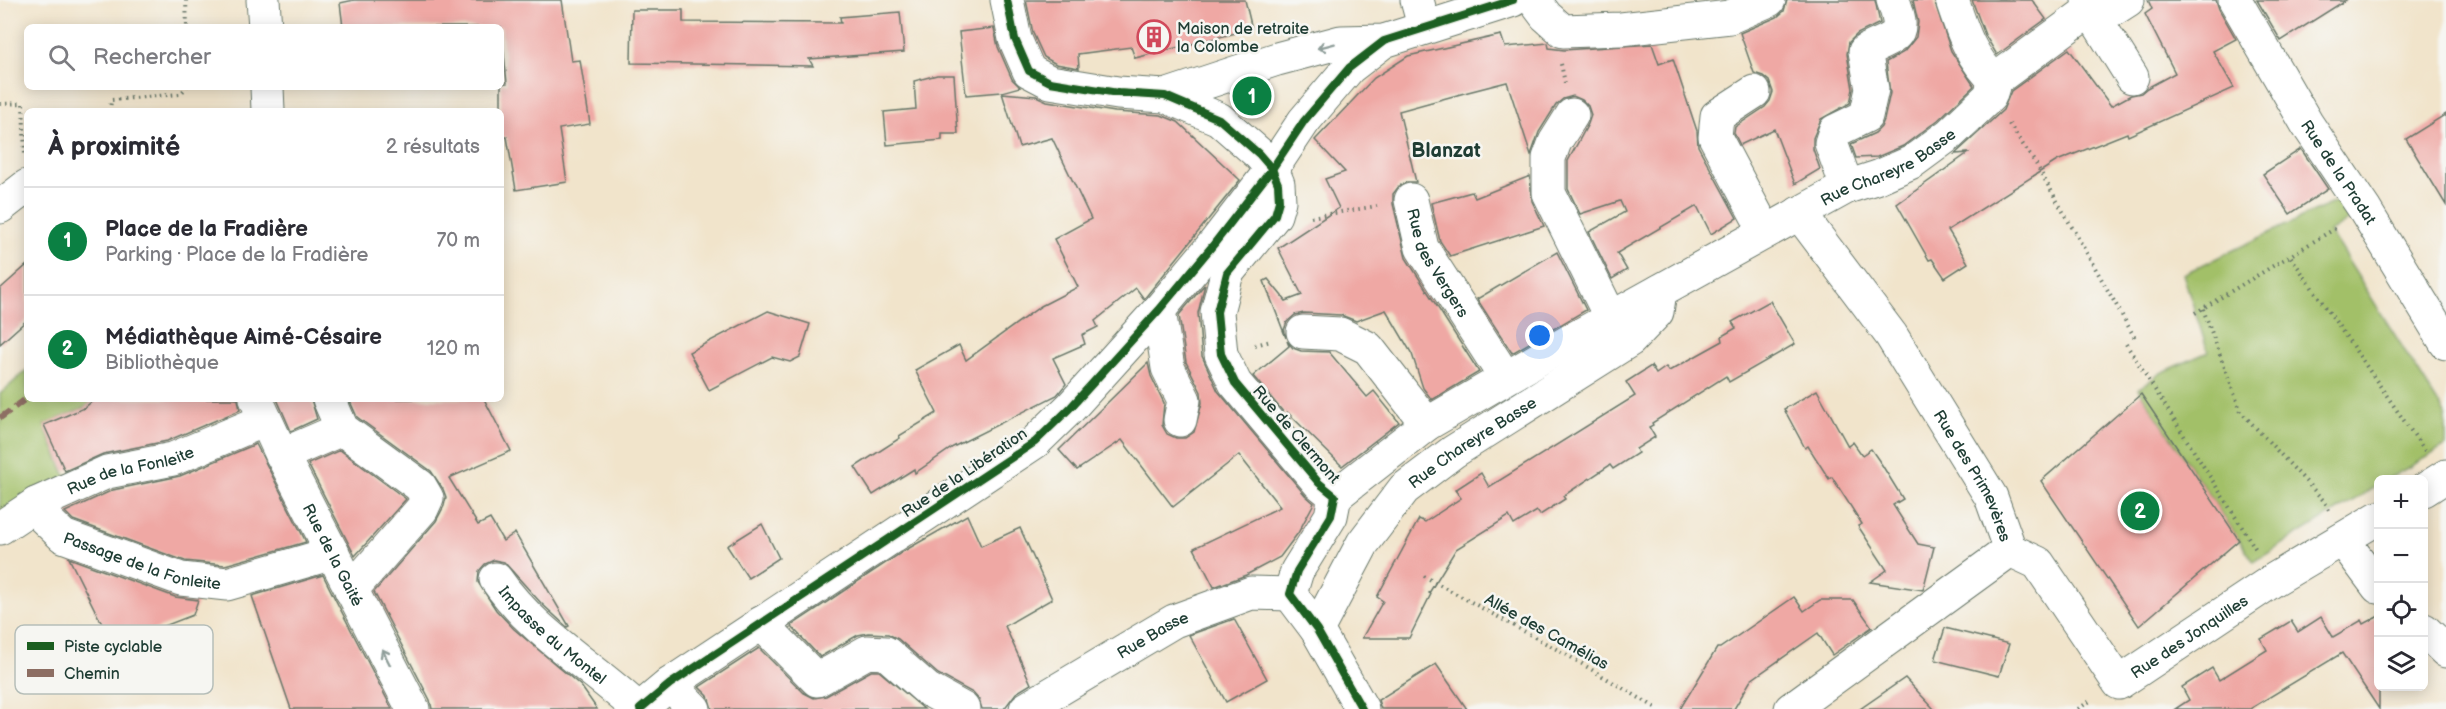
<!DOCTYPE html>
<html lang="fr">
<head>
<meta charset="utf-8">
<style>
	:root { --surface:#fff; --page:#f7f7f7; --text:#2b2b33; --muted:#7c7c81; --line:#e1e1e2; --accent:#0b8043 }
	body { margin:0; font-family:"Balsamiq Sans",sans-serif; background:var(--page); color:var(--text) }
	.controls { position:absolute; right:18px; bottom:18px; display:grid; overflow:hidden; border-radius:9px; box-shadow:0 3px 15px #0003 }
	.controls button { width:54px; height:54px; display:grid; place-items:center; padding:0; border:0; border-bottom:2px solid var(--line); background:var(--surface); color:var(--text); font:30px sans-serif }
	.you { position:absolute; left:1540px; top:336px; width:21px; height:21px; margin:-15px; border:4px solid #fff; border-radius:50%; background:#1a73e8; box-shadow:0 0 0 9px #1a73e833 }
	.badge { display:grid; place-items:center; width:39px; height:39px; border-radius:50%; background:var(--accent); color:#fff; font-size:20px; font-weight:700 }
	.pin { position:absolute; translate:-50% -50%; border:3px solid #fff; box-shadow:0 2px 6px #0006 }
	.list { margin:0; padding:0; list-style:none }
	h2 { display:flex; justify-content:space-between; align-items:center; height:78px; margin:0; padding:0 24px; font-size:26px }
	h2 small { font-size:20px; font-weight:400; color:var(--muted) }
	.list li { display:grid; grid-template-columns:39px 1fr auto; gap:18px; align-items:center; box-sizing:border-box; height:108px; padding:0 24px; border-top:2px solid var(--line) }
	.list b { display:block; font-size:22px; white-space:nowrap }
	.list p { margin:0; font-size:20px; white-space:nowrap; color:var(--muted) }
	.list em { font-size:20px; font-style:normal; color:var(--muted) }
	.icon { flex:none; width:33px; height:33px; fill:none; stroke:currentColor; stroke-width:2; stroke-linecap:round; stroke-linejoin:round }
	.map { position:relative; flex:none; width:2446px; height:709px; overflow:hidden }
	.search { position:absolute; background:var(--surface); box-shadow:0 3px 15px #0003; left:24px; top:24px; width:480px; height:66px; display:flex; align-items:center; gap:15px; box-sizing:border-box; padding:0 21px; border-radius:9px; color:var(--muted); font-size:22px }
	.panel { position:absolute; background:var(--surface); box-shadow:0 3px 15px #0003; left:24px; top:108px; width:480px; height:294px; border-radius:9px }
	.map>svg:first-child { display:block }
</style>
</head>
<body>
<div class="map">
<svg width="2446" height="709" viewBox="0 0 2446 709">
	<rect width="100%" height="100%" fill="#f6f6f2"/>
	<filter id="ink" filterUnits="userSpaceOnUse"><feTurbulence type="fractalNoise" baseFrequency=".0167" numOctaves="2"/><feDisplacementMap in="SourceGraphic" scale="12" xChannelSelector="R" yChannelSelector="G"/><feConvolveMatrix kernelMatrix="1 2 1 2 8 2 1 2 1" color-interpolation-filters="sRGB"/></filter>
	<filter id="wash" filterUnits="userSpaceOnUse"><feTurbulence type="fractalNoise" baseFrequency=".008" numOctaves="4" result="noise"/><feDisplacementMap in="SourceGraphic" scale="24" xChannelSelector="R" yChannelSelector="G"/><feGaussianBlur stdDeviation="1.35" result="paint"/><feColorMatrix in="noise" values="0 0 0 0 0 0 0 0 0 0 0 0 0 0 0 0 0 1.4 0 .05"/><feComposite in="paint" operator="in"/></filter>
	<g filter="url(#wash)">
		<rect width="100%" height="100%" fill="#f1e4cb"/>
		<g fill="#a2c068" stroke="#607e4e" stroke-width="1.5">
			<polygon points="2337,201 2351,218 2330,232 2446,416 2446,446 2388,479 2378,480 2378,485 2254,562 2138,389 2161,373 2208,352 2183,274"/>
			<polygon points="27,370 27,399 95,399 84,408 44,425 66,477 0,518 0,394"/>
		</g>
		<g id="blocks">
			<g fill="#efa8a4">
				<polygon points="354,0 562,0 571,61 580,60 590,124 559,129 567,182 516,190 507,137 501,137 501,84 507,83 501,27 343,27 340,3"/>
				<polygon points="1026,0 1245,0 1252,29 1135,58 1131,47 1078,54 1079,68 1056,64 1044,57 1033,33"/>
				<polygon points="1787,0 1875,0 1880,23 1857,34 1849,42 1847,54 1853,89 1850,103 1821,119 1813,138 1813,149 1820,169 1795,184 1774,129 1740,145 1734,133 1735,127 1765,107 1770,101 1773,92 1769,81 1763,76 1754,73 1740,33 1777,17 1784,11"/>
				<polygon points="1913,0 1934,0 1951,51 1974,86 1938,120 1903,146 1877,157 1856,158 1851,144 1875,133 1881,127 1884,120 1890,93 1886,62 1904,52 1916,37 1918,22"/>
				<polygon points="1972,0 2032,0 2046,19 1997,55 1985,35"/>
				<polygon points="2148,0 2216,0 2219,9 2236,39 2213,51 2234,88 2128,136 2127,133 2057,161 1948,230 1968,263 1945,278 1932,259 1929,260 1897,204 1968,153 1955,154 2003,110 2011,91 2069,49 2111,106 2131,95 2141,93 2147,88 2175,73 2145,14 2152,9"/>
				<polygon points="2257,0 2346,0 2281,41"/>
				<polygon points="632,10 683,10 683,22 841,23 840,17 900,12 904,52 809,59 813,66 631,63"/>
				<polygon points="994,28 998,47 1012,79 1020,87 1002,92 966,95 959,32"/>
				<polygon points="1501,35 1505,47 1548,43 1549,48 1564,50 1652,44 1659,64 1673,59 1697,131 1698,146 1737,218 1711,234 1697,206 1617,253 1627,270 1612,279 1589,232 1625,212 1620,201 1580,214 1568,189 1568,161 1588,124 1591,115 1588,106 1582,100 1573,96 1563,99 1556,105 1539,132 1531,155 1507,82 1468,92 1399,111 1416,182 1407,182 1399,186 1393,194 1393,204 1406,258 1479,372 1432,400 1423,388 1412,354 1386,310 1356,321 1341,315 1304,313 1295,315 1287,322 1284,330 1286,338 1264,281 1268,279 1286,301 1302,295 1278,248 1339,208 1325,179 1345,172 1315,140 1374,78 1408,56"/>
				<polygon points="937,75 954,75 958,134 942,134 942,140 887,145 884,112 916,109 914,81"/>
				<polygon points="1002,93 1036,96 1047,101 1115,112 1161,115 1178,122 1240,180 1144,299 1136,288 1095,321 1098,327 1082,335 1085,344 1053,358 1066,384 1057,395 953,447 915,473 914,469 873,495 855,467 900,438 899,436 937,413 915,370 959,345 966,360 1041,306 1078,287 1054,239 1091,219 1052,138 1019,147"/>
				<polygon points="2446,114 2446,205 2406,139"/>
				<polygon points="2301,149 2328,189 2290,214 2263,174"/>
				<polygon points="1530,176 1532,201 1544,226 1450,256 1440,241 1431,203 1472,192 1475,198"/>
				<polygon points="1557,252 1586,310 1512,353 1477,299"/>
				<polygon points="27,265 27,320 0,344 0,289"/>
				<polygon points="1205,284 1198,313 1202,356 1218,391 1305,495 1314,503 1298,533 1280,557 1246,575 1214,587 1194,548 1280,507 1239,455 1173,507 1122,440 1077,470 1059,450 1148,363 1151,376 1164,403 1162,425 1167,434 1176,438 1185,438 1194,432 1202,403 1201,392 1186,362 1179,315"/>
				<polygon points="1770,301 1795,344 1729,382 1726,376 1652,423 1653,425 1649,427 1655,437 1636,449 1638,453 1613,469 1610,465 1563,496 1565,499 1540,515 1537,511 1514,525 1509,516 1456,549 1429,593 1431,594 1409,638 1362,638 1383,601 1377,597 1419,519 1425,522 1461,498 1455,490 1481,473 1489,487 1635,396 1626,382 1651,366 1656,374 1666,367 1669,371 1723,341 1722,336 1736,328 1732,322"/>
				<polygon points="768,311 810,324 800,357 790,362 772,357 709,390 689,352"/>
				<polygon points="1287,341 1293,348 1301,351 1329,352 1367,397 1374,391 1399,422 1342,466 1288,413 1290,420 1253,376 1289,346"/>
				<polygon points="1817,390 1848,446 1853,442 1862,455 1871,449 1882,465 1903,499 1893,505 1918,544 1934,547 1923,590 1870,582 1887,570 1858,526 1862,524 1832,477 1829,479 1808,446 1805,448 1784,409"/>
				<polygon points="2141,394 2239,540 2139,626 2041,481"/>
				<polygon points="95,399 238,399 240,410 167,441 103,454 65,471 44,425 84,408"/>
				<polygon points="277,399 311,399 317,419 291,431"/>
				<polygon points="349,399 484,399 511,451 449,478 478,525 490,519 503,541 515,533 569,626 567,627 541,603 504,562 494,560 485,564 479,571 478,582 496,610 514,629 581,686 597,709 432,709 430,700 374,592 436,521 444,506 446,497 443,489 431,471 357,417"/>
				<polygon points="256,444 306,542 225,565 185,561 73,520 65,512 113,490 180,476"/>
				<polygon points="340,450 406,499 355,556 308,464"/>
				<polygon points="967,515 981,546 1020,528 1052,599 1005,626 1031,684 1016,693 1004,709 982,709 979,700 973,693 938,674 898,639 888,634 868,633 858,635 820,657 791,626 904,551"/>
				<polygon points="762,524 779,558 748,578 727,546"/>
				<polygon points="69,558 175,597 198,600 193,615 113,646"/>
				<polygon points="323,575 334,597 392,709 291,709 252,596"/>
				<polygon points="1794,597 1804,611 1820,600 1853,600 1872,627 1832,655 1818,633 1751,680 1734,709 1680,709 1717,648 1720,648"/>
				<polygon points="2379,616 2379,709 2342,653 2250,709 2175,709 2189,700 2182,687 2212,668 2219,680 2267,650 2261,639 2291,621 2298,632 2321,617 2333,637 2362,620 2364,624"/>
				<polygon points="1234,619 1267,679 1226,702 1189,635"/>
				<polygon points="1945,628 2009,644 1999,676 1935,660"/>
				<polygon points="759,648 804,693 814,698 826,696 871,671 879,671 924,709 712,709 708,696 699,687"/>
				<polygon points="1436,664 1467,709 1381,709 1378,700"/>
				<polygon points="1905,678 1934,709 1860,709"/>
			</g>
		</g>
	</g>
	<g filter="url(#ink)">
		<use href="#blocks" fill-opacity="0" stroke="#687769" stroke-width="1.5"/>
		<g fill="none" stroke-linecap="round" stroke-linejoin="round">
			<g stroke="#687769" stroke-width="35">
				<g id="minor">
					<polyline points="263,0 265,27"/>
					<polyline points="1007,0 1015,39 1029,71 1050,82 1118,93 1165,96 1219,119 1259,154 1272,169 1278,184 1279,201 1275,215 1227,273 1217,312 1221,354 1235,383 1319,483 1335,496 1331,516 1297,571 1290,594 1317,630 1362,709"/>
					<polyline points="1417,0 1424,26"/>
					<polyline points="1534,0 1546,16 1563,31 1621,29 1730,17 1769,0"/>
					<path d="M1952,0C1962,30 1971,59 1995,80"/>
					<polyline points="2128,0 2114,9 2090,10 2132,77"/>
					<path id="s1" d="M2235,0L2307,124L2365,210L2446,343"/>
					<polyline points="267,87 268,111"/>
					<polyline points="1754,92 1717,116 1715,137 1765,231"/>
					<polyline points="1165,96 1277,59 1341,42 1384,41 1513,0"/>
					<polyline points="1572,115 1555,142 1549,158 1549,193 1611,318"/>
					<path d="M1847,187L1831,143L1835,131L1866,116L1872,89L1865,51C1897,35 1907,38 1893,0"/>
					<path id="s2" d="M1411,200L1422,248L1505,377"/>
					<polyline points="0,207 27,186"/>
					<path id="s3" d="M1799,213L1891,335L1991,497L2010,550"/>
					<polyline points="1159,310 1168,368 1184,400 1180,420"/>
					<polyline points="1303,332 1340,334 1368,348 1427,424"/>
					<path id="s4" d="M256,399L282,455L413,709"/>
					<polyline points="329,399 342,429 420,486 427,498 422,509 351,590"/>
					<polyline points="282,455 342,429"/>
					<polyline points="2424,490 2446,476"/>
					<path id="s5" d="M1335,496L1427,424L1573,339L1847,187L1878,177L1912,162L1950,134L1990,96L1995,80L2090,10L2088,0"/>
					<path id="s6" d="M36,504L42,516L63,536L181,579L227,584L333,553"/>
					<path id="s7" d="M0,528L36,504L107,472L173,459L265,420"/>
					<polyline points="2343,540 2378,587"/>
					<path id="s8" d="M2010,550L2038,563L2119,683L2275,579L2378,518"/>
					<path id="s9" d="M496,579C533,633 592,666 638,709"/>
					<polyline points="761,623 817,680 867,652 886,653 927,689 963,709"/>
					<path id="s10" d="M1317,630L1363,543L1404,489L1453,452L1630,340L1657,312L1660,291"/>
					<polyline points="2424,630 2446,651"/>
					<polyline points="670,684 694,709"/>
					<polyline points="640,709 670,684 1035,442 1071,407 1159,310 1214,244 1272,169 1304,121 1349,68 1384,41"/>
					<path id="s11" d="M1026,709L1174,621L1251,593L1290,594"/>
					<polyline points="1791,709 2010,550"/>
				</g>
			</g>
			<g stroke="#687769" stroke-width="4" stroke-dasharray="1.5 4.5" stroke-linecap="butt">
				<polyline points="186,0 187,27"/>
				<polyline points="1561,64 1565,83"/>
				<polyline points="0,104 23,103 25,155"/>
				<polyline points="110,111 111,100 180,94 187,87"/>
				<polyline points="2009,124 2036,164 2135,338"/>
				<polyline points="1311,217 1377,206"/>
				<polyline points="2291,257 2425,451"/>
				<polyline points="2203,309 2241,412 2325,502 2329,510"/>
				<polyline points="2195,313 2336,228"/>
				<polyline points="2126,344 2257,551"/>
				<polyline points="1255,345 1271,341"/>
				<polyline points="1424,576 1567,655 1658,709"/>
				<polyline points="2078,709 2090,701"/>
			</g>
			<use href="#minor" stroke="#fff" stroke-width="33"/>
			<polyline stroke="#8d6e63" stroke-width="6" stroke-dasharray="12 6" stroke-linecap="butt" points="0,418 27,398"/>
			<g stroke="#f6f6f2" stroke-width="11">
				<g id="cycleway">
					<polyline points="1007,0 1015,39 1029,71 1050,82 1118,93 1165,96 1219,119 1259,154 1272,169 1278,184 1279,201 1275,215 1227,273 1217,312 1221,354 1235,383 1319,483 1335,496 1331,516 1297,571 1290,594 1317,630 1362,709"/>
					<polyline points="640,709 670,684 1035,442 1071,407 1159,310 1214,244 1272,169 1304,121 1349,68 1384,41 1513,0"/>
				</g>
			</g>
			<use href="#cycleway" stroke="#1b5e20" stroke-width="8"/>
		</g>
		<defs><path id="oneway-shaft" d="M-6 0H5M1.5-3L5.5 0L1.5 3" fill="none" stroke-width="1.6" stroke-linecap="round" stroke-linejoin="round" transform="scale(1.5)"/></defs>
		<g stroke="#8f9e9a">
			<use href="#oneway-shaft" transform="translate(1326 46) rotate(165)"/>
			<use href="#oneway-shaft" transform="translate(386 657) rotate(-117)"/>
		</g>
	</g>
	<defs>
		<g id="building-ring" transform="scale(1.725)"><circle r="9.5" fill="#f6f6f2" stroke="#d1495b" stroke-width="1.5"/><path d="M-4-6H4V6H1V3H-1V6H-4ZM-2.5-4.3h1.7v1.8h-1.7ZM.8-4.3h1.7v1.8H.8ZM-2.5-1h1.7V.8h-1.7ZM.8-1h1.7V.8H.8Z" fill="#d1495b"/></g>
	</defs>
	<g fill-rule="evenodd">
		<use href="#building-ring" x="1154" y="37"/>
	</g>
	<g text-anchor="middle" stroke-width="5" stroke-linejoin="round" paint-order="stroke">
		<g font-size="16" fill="#1f3d34" stroke="#f6f6f2" text-anchor="start">
			<text x="1177" y="34">Maison de retraite<tspan x="1177" dy="18">la Colombe</tspan></text>
		</g>
		<g font-size="16" fill="#1f3d34" stroke="#f6f6f2">
			<text dy="6" stroke="none"><textPath href="#s5" startOffset="645">Rue Chareyre Basse</textPath></text>
			<text dy="6" stroke="none"><textPath href="#s1" startOffset="201">Rue de la Pradat</textPath></text>
			<text dy="6" stroke="none"><textPath href="#s2" startOffset="69">Rue des Vergers</textPath></text>
			<text transform="translate(1297 434) rotate(49)" y="6">Rue de Clermont</text>
			<text dy="6" stroke="none"><textPath href="#s10" startOffset="249">Rue Chareyre Basse</textPath></text>
			<text dy="6" stroke="none"><textPath href="#s7" startOffset="144">Rue de la Fonleite</textPath></text>
			<text transform="translate(964 472) rotate(-34)" y="6">Rue de la Libération</text>
			<text dy="6" stroke="none"><textPath href="#s3" startOffset="316">Rue des Primevères</textPath></text>
			<text dy="6" stroke="none"><textPath href="#s4" startOffset="174">Rue de la Gaité</textPath></text>
			<text dy="6" stroke="none"><textPath href="#s6" startOffset="126">Passage de la Fonleite</textPath></text>
			<text transform="translate(1547 631) rotate(29)" y="6">Allée des Camélias</text>
			<text dy="6" stroke="none"><textPath href="#s9" startOffset="80">Impasse du Montel</textPath></text>
			<text dy="6" stroke="none"><textPath href="#s11" startOffset="147">Rue Basse</textPath></text>
			<text dy="6" stroke="none"><textPath href="#s8" startOffset="260">Rue des Jonquilles</textPath></text>
		</g>
		<g font-size="20" font-weight="bold" fill="#1f3d34" stroke="#f6f6f2">
			<text x="1446" y="157">Blanzat</text>
		</g>
	</g>
	<rect x="15" y="625" width="198" height="69" rx="9" fill="#f6f6f2" stroke="#b6beb9" stroke-width="1.5"/>
	<rect x="27" y="642" width="27" height="8" fill="#1b5e20"/>
	<rect x="27" y="669" width="27" height="8" fill="#8d6e63"/>
	<g font-size="16" fill="#1f3d34">
		<text x="64" y="652">Piste cyclable</text>
		<text x="64" y="679">Chemin</text>
	</g>
</svg>
<div class="controls">
<button>+</button>
<button>−</button>
<button><svg class="icon" aria-label="locate" viewBox="0 0 24 24"><circle cx="12" cy="12" r="6"/><path d="M12 2v4M12 18v4M2 12h4M18 12h4"/></svg></button>
<button><svg class="icon" aria-label="layers" viewBox="0 0 24 24"><path d="M12 4l9 5-9 5-9-5zM3 14l9 5 9-5"/></svg></button>
</div>
<div class="you"></div>
<div class="pin badge" style="left:1252px;top:96px">1</div>
<div class="pin badge" style="left:2140px;top:511px">2</div>
<div class="search"><svg class="icon" aria-label="search" viewBox="0 0 24 24"><circle cx="10" cy="10" r="6"/><path d="M15 15l6 6"/></svg>Rechercher</div>
<section class="panel">
<h2>À proximité<small>2 résultats</small></h2>
<ul class="list">
<li><span class="badge">1</span><div><b>Place de la Fradière</b><p>Parking · Place de la Fradière</p></div><em>70 m</em></li>
<li><span class="badge">2</span><div><b>Médiathèque Aimé-Césaire</b><p>Bibliothèque</p></div><em>120 m</em></li>
</ul>
</section>
</div>
</body>
</html>
